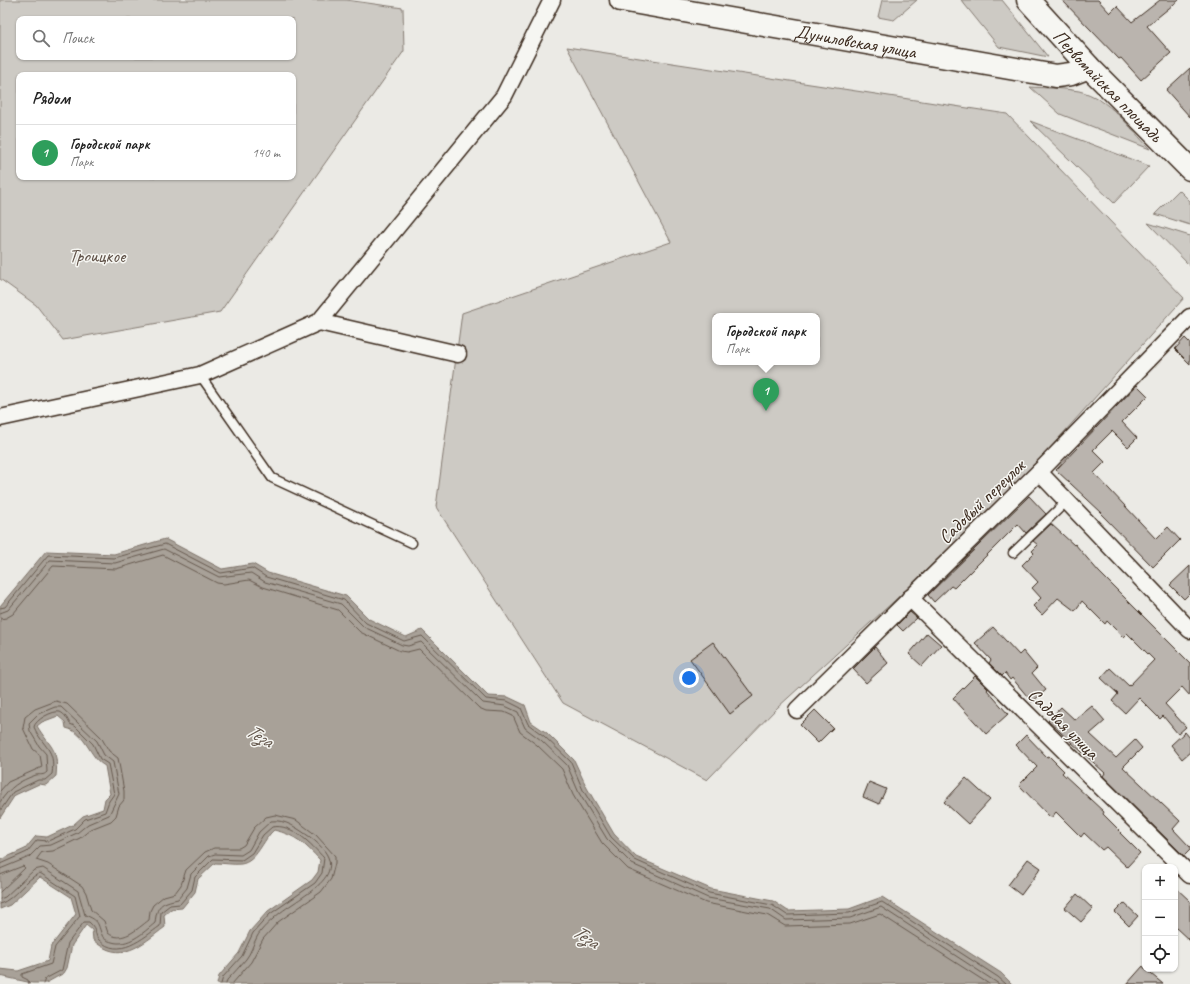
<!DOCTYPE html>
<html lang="ru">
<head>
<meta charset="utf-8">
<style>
	:root { --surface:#fff; --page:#f2f2f2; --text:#222; --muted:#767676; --line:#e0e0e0; --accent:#7c3aed }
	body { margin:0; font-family:Caveat,sans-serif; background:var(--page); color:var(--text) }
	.controls { position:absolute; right:12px; bottom:12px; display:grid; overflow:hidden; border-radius:8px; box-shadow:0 1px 3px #0004 }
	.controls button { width:36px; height:36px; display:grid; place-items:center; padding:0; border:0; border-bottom:1px solid var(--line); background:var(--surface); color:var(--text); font:20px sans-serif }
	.you { position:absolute; left:689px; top:678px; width:14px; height:14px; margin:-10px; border:3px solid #fff; border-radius:50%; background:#1a73e8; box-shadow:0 0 0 6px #1a73e833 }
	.badge { display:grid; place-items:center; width:26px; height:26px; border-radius:50%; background:var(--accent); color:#fff; font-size:13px; font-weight:700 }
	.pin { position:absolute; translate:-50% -33px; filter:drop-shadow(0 1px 2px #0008) }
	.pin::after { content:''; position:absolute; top:21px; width:14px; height:12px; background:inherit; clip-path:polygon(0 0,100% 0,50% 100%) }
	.popup { position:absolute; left:712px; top:313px; width:108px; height:52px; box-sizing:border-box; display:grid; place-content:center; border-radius:8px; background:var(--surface); filter:drop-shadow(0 1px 3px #0005); font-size:13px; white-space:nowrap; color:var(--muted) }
	.popup b { font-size:15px; color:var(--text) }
	.popup::after { content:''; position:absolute; left:50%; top:100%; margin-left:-8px; border:8px solid transparent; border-top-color:var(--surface) }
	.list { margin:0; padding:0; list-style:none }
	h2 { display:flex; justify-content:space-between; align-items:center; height:52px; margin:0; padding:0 16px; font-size:17px }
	h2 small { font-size:13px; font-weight:400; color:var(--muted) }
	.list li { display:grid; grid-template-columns:26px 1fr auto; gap:12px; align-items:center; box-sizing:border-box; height:56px; padding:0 16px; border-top:1px solid var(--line) }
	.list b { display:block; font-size:15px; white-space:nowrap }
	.list p { margin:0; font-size:13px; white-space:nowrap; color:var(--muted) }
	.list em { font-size:13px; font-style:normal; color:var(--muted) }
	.icon { flex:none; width:22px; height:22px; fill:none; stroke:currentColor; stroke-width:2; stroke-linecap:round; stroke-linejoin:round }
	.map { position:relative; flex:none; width:1190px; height:984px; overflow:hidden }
	.search { position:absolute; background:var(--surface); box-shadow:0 1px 3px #0004; left:16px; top:16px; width:280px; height:44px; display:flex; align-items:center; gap:10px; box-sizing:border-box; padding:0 14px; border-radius:8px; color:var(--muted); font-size:15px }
	.panel { position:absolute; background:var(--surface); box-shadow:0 1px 3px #0004; left:16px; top:72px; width:280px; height:108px; border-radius:8px }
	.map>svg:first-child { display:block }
</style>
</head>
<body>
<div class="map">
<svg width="1190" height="984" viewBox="0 0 1190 984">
	<rect width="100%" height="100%" fill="#ebeae5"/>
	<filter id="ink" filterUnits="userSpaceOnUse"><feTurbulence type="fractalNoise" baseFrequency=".025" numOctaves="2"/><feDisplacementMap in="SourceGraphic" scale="8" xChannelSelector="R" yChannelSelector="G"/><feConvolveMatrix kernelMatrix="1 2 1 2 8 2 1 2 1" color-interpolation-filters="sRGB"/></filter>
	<g filter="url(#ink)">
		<g fill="#cdcac4" stroke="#847a71" fill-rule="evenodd">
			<path d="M0,0H346L403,8L404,51L220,312L63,340L36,305L0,279ZM19,19H293V57H19ZM19,75H293V177H19Z"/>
			<polygon points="882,0 917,0 894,20 878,17"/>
			<polygon points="961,0 1002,0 1048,57 999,47"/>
			<path d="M567,47L1007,114L1184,298L1032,468L893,602L777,708L707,780L563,703L436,507L462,313L671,242ZM715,316H817V362H715Z"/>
			<path d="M1030,87C1046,88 1063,88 1079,91C1109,98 1130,128 1150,149L1060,114Z"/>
			<polygon points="1030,121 1149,166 1114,203"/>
			<polygon points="1179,190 1190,201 1190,225 1155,214"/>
			<polygon points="1148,223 1190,236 1190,266"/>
		</g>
		<path fill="#a8a198" stroke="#7c7167" d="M165,539L222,569L253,564L268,573L346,596L369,619L406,637L422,630L488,696L508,697L525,705L531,722L547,733L574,760L587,788L614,834L636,857L711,889L773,901L788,911L849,909L882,897L1001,973L1012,984H217L219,976L239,953L250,931L268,911L312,880L318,872L320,860C305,844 296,835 274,830C263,839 257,862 241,864C233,865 224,863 215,863L198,879L195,892L182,908L171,909L164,915L165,927C141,945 121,965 93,940L92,930L86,925L72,945L67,968L64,973L46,983H32L0,976V969L18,971L48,961L51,946L76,914L71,897L40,877L10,905L0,909V860L25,849L36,836L47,837L73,825L83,816L103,809L105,799L110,794L105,766C89,758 87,733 66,728L65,722L58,716L42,722L37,726C50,748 59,747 56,776L46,785L39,784L15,795L0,818V606L46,551L114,554Z"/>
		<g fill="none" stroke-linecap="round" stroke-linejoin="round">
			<g stroke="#675a4f" stroke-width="1">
				<polyline points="0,608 5,607 48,555 114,558 165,544 221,573 252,568 266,577 344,600 366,623 404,641 422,636 486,699 507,701 521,708 528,724 544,736 571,762 583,790 611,837 635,860 709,893 772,905 787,915 849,913 882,902 998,977 1006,984"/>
				<polyline points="0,613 8,610 50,560 115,563 164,549 219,577 251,573 265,582 341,604 364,627 402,645 408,646 421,642 483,703 505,706 518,712 525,728 541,740 567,765 579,793 607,839 632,864 708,898 770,909 786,920 850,918 881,907 999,984"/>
				<polyline points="0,619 6,618 13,614 53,566 116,569 163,555 217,583 224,584 249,580 263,587 338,610 360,632 400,651 407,652 419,649 479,708 486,711 504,712 513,716 520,732 537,745 562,769 573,795 602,843 628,869 706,903 767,915 785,926 850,924 880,914 989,984"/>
				<path d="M0,791L8,782L42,767L40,755L33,749L23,728L25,717L35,709L56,701L67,704L101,737L109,751L118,758L124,791V800L119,806L116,816L111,821L91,829L80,838L53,851L42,852L36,860L48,864L82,886L86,893L91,910L104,921L108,933C122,944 137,929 149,920L150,911L153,905L164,896L175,893L181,885L186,870L205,852L214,848H239L244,845L254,828L266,817L275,815L296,820L316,835L335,856V863L331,879L321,892L278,922L263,939L251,962L232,984"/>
				<path d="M0,802C10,787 19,781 36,775C41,774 43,776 47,772L46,754L39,746L30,731L29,723L38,714L55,707H61L97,741L104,755L113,762L119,794L109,815L88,824L77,833L51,845L40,846L29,857L0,869"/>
				<path d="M0,811L13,792L38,780H45L52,774C56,748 43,748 34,727C35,720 53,710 60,712C65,714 68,720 70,724L75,726L93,744L100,759L108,764L114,794L109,801L105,812L85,819L75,829L48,841L37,840L27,852L0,864"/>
				<polyline points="0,875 23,866 25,868 0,892"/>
				<path d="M0,899L5,897L34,870L43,868L78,891L85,915C100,921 97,923 102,935C103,939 108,941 112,942C128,947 143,933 155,923C157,905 160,903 178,899L187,888L191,874L209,856L215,854L241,855L249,850L259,832L271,821C286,819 298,829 310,837C362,876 297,895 273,919C267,924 260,931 257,937C253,944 251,953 246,959C240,966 234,973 227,980L226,984"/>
				<path d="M0,904C16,898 24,880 40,873L75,896L80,916L55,947L51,964L22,974V977L28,980L29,984"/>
				<path d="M43,984L45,979L62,970L68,943L84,922H89C98,930 94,935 99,940C119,960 143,938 160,926L161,912L170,905L180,904L192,890L195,877L213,859L242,860L252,853L263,835L272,827C292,823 311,844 324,858L322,873L315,883L270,914L253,933L242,956L223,977L221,984"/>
			</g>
		</g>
		<g fill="#bab4ae" stroke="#3b2a1e">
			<polygon points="1062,0 1098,0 1110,13 1117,6 1132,22 1160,0 1179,0 1147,26 1171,53 1141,80 1121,58 1119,59"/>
			<polygon points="1190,68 1190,117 1166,90"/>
			<polygon points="1185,338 1190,343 1190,364 1175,349"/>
			<polygon points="1137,385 1148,396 1122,422 1137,438 1128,447 1112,431 1093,450 1105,462 1094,473 1156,539 1168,527 1180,540 1153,567 1101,514 1102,513 1056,470"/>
			<polygon points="1029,496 1046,514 1026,533 1018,524 954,588 951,586 934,602 928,595"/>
			<polygon points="1051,524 1074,545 1075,544 1099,572 1190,663 1190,696 1182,687 1165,704 1186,727 1178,734 1163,716 1160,719 1139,698 1125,713 1112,701 1118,694 1101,678 1110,668 1129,686 1154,660 1127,633 1123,637 1107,621 1105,624 1082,601 1075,611 1058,598 1042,615 1033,606 1041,598 1032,588 1038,582 1022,565 1034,553 1032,551 1038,545 1033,541"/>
			<polygon points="1190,566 1190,593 1184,599 1170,585"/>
			<polygon points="910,612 917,618 903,631 897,625"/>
			<polygon points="993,627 1019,655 1023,651 1037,668 1032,673 1046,690 1032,702 1012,678 1010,680 1005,673 1002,676 989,663 991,660 975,643"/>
			<polygon points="927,633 941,645 922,666 909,654"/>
			<polygon points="713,642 753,696 730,714 690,659"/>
			<polygon points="875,647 888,663 866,683 853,669"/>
			<polygon points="975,676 988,689 987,690 1008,714 986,734 953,698"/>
			<polygon points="1092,706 1105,721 1090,734 1116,758 1135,740 1142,748 1123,767 1180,821 1173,829 1190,847 1190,850 1184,856 1103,776 1105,773 1048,721 1061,707 1075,720"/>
			<polygon points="815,710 833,728 818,743 800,725"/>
			<polygon points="1185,732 1190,738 1190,752 1182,759 1171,745"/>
			<polygon points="1026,735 1047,757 1049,756 1064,771 1062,773 1104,812 1103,814 1121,832 1120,833 1140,853 1127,867 1106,847 1102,850 1084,833 1081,837 1056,812 1051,818 1019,785 1037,767 1016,745"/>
			<polygon points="966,778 990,800 968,824 944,802"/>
			<polygon points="869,782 886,789 879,804 863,797"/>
			<polygon points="1028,859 1041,868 1021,895 1008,885"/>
			<polygon points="1175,887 1190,901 1190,941 1175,927"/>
			<polygon points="1077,894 1093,909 1081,922 1065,908"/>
			<polygon points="1124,903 1138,916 1129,926 1115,912"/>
			<polygon points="1143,966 1145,969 1163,984 1127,984"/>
		</g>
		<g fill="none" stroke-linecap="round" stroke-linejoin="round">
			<g stroke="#3b2a1e" stroke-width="11">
				<g id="lane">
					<polyline points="200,375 272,478 412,543"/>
					<polyline points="1013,553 1067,501"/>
				</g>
			</g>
			<g stroke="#3b2a1e" stroke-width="19">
				<g id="street">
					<polyline points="319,322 458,354"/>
					<polyline points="0,418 200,375 319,322 504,96 552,0"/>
					<polyline points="1039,472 1190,630"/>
					<polyline points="910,598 1190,875"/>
					<polyline points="797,710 1039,472 1190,317"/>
				</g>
			</g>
			<g stroke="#3b2a1e" stroke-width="25">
				<g id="secondary">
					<path id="s1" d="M621,0L1056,76L1071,74L1089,67"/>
					<path id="s2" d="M1028,0L1089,67L1190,169"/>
				</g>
			</g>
			<use href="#lane" stroke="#f6f6f2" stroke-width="8"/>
			<use href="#street" stroke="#f6f6f2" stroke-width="16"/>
			<use href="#secondary" stroke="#f6f6f2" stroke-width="22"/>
		</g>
	</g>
	<g text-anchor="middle" stroke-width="3" stroke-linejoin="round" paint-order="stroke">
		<g font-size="19" fill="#3b2a1e" stroke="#f6f6f2">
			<text dy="7" stroke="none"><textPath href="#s1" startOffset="238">Дуниловская улица</textPath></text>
			<text dy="7" stroke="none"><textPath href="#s2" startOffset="117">Первомайская площадь</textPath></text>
			<text transform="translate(981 501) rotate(-44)" y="7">Садовый переулок</text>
			<text transform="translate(1064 723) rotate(45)" y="7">Садовая улица</text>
		</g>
		<g font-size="19" fill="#605248" stroke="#f6f6f2">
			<text x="97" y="262">Троицкое</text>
		</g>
		<g font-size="20" font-style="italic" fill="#615449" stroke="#f6f6f2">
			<text transform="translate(260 735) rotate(31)" y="7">Теза</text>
			<text transform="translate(586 936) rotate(33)" y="7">Теза</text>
		</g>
	</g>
</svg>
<div class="controls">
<button>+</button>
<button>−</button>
<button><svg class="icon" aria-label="locate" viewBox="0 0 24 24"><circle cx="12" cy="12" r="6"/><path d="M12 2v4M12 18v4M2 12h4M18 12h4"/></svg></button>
</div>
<div class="you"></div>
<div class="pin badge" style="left:766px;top:411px;background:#2e9e5b">1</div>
<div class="popup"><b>Городской парк</b>Парк</div>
<div class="search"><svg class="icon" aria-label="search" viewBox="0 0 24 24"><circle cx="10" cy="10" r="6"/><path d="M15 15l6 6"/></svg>Поиск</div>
<section class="panel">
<h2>Рядом<small></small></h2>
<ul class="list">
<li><span class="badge" style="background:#2e9e5b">1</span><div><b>Городской парк</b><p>Парк</p></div><em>140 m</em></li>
</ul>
</section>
</div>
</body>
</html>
